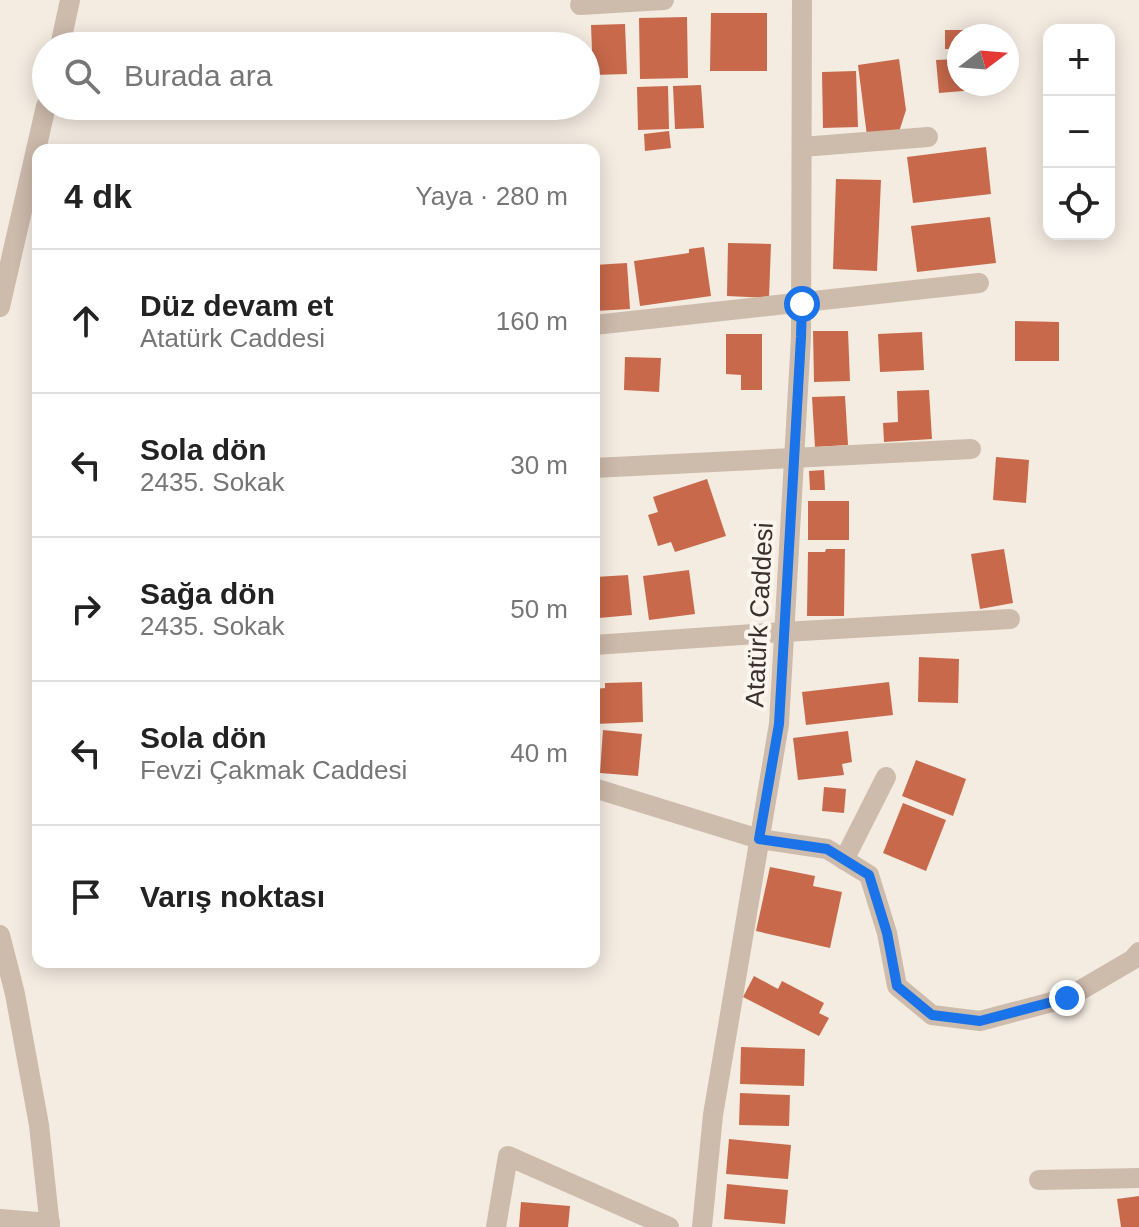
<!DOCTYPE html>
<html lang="tr">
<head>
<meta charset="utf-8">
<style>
	:root { --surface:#fff; --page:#f6f6f6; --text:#222; --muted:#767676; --line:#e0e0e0 }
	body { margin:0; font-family:Helvetica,sans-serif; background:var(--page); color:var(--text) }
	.controls { position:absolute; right:24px; top:24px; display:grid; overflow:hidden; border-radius:16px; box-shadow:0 4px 20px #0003 }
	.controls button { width:72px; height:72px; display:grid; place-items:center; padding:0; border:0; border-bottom:2px solid var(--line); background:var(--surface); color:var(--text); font:40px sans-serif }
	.compass { position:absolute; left:947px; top:24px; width:72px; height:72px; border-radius:50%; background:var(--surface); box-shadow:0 4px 20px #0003; rotate:74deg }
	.stop { position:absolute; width:24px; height:24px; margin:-18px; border:6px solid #1a73e8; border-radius:50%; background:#fff }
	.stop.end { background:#1a73e8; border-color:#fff; box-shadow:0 2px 8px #0008 }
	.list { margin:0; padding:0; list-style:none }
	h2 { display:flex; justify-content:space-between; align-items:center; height:104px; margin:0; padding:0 32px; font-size:34px }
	h2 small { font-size:26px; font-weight:400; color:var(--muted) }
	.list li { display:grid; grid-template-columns:52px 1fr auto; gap:24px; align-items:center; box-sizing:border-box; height:144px; padding:0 32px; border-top:2px solid var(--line) }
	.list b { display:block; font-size:30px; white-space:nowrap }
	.list p { margin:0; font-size:26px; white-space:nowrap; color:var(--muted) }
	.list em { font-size:26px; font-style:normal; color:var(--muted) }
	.icon { flex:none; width:44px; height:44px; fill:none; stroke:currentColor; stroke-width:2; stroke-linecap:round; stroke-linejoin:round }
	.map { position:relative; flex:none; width:1139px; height:1227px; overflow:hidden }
	.search { position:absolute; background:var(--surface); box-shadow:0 4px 20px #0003; left:32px; top:32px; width:568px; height:88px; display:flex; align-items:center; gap:20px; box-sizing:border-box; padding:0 28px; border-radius:44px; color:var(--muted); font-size:30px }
	.panel { position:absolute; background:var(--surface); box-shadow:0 4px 20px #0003; left:32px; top:144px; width:568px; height:824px; border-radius:16px }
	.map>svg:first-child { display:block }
</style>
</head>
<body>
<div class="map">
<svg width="1139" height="1227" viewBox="0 0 1139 1227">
	<rect width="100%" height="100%" fill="#f4ebe1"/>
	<g fill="#c8694b">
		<polygon points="711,13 767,13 767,71 710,71"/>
		<polygon points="687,17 688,78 640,79 639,18"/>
		<polygon points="625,24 627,74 593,75 591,25"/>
		<polygon points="945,30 963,30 962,36 959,36 959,49 945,49"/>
		<polygon points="586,55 595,87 586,89"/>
		<polygon points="899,59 906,110 899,132 867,136 858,65"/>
		<polygon points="959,59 959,84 974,84 975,90 939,93 936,60"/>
		<polygon points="856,71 858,127 823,128 822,72"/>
		<polygon points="701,85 704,128 675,129 673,86"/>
		<polygon points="668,86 669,129 638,130 637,87"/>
		<polygon points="669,131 671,148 645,151 644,134"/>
		<polygon points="986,147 991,194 913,203 907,157"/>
		<polygon points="836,179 881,180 877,271 833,269"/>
		<polygon points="990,217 996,263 917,272 911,226"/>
		<polygon points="728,243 771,244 769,298 727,296"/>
		<polygon points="704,247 711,296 640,306 634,261 689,253 689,249"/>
		<polygon points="627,263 630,309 595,311 594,265"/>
		<polygon points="1015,321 1059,322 1059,361 1015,361"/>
		<polygon points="813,331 848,331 850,381 814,382"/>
		<polygon points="922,332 924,370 880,372 878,334"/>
		<polygon points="726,334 762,334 762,390 741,390 741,375 726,374"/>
		<polygon points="625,357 661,358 659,392 624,390"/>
		<polygon points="929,390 932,439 884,442 883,423 898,422 897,391"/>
		<polygon points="845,396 848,445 815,447 812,397"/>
		<polygon points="996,457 1029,460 1026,503 993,500"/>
		<polygon points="824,470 825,490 810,490 809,471"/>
		<polygon points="707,479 726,536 675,552 671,542 658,546 648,515 658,512 653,497"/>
		<rect x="808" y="501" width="41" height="39"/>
		<polygon points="826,549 845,549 844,616 807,616 808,552 825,552"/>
		<polygon points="1004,549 1013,603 980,609 971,554"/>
		<polygon points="689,570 695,614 649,620 643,576"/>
		<polygon points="628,575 632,615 599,618 595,577"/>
		<polygon points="919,657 959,659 958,703 918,702"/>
		<polygon points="642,682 643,722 595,724 594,689 605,688 605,683"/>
		<polygon points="889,682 893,715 806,725 802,692"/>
		<polygon points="603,730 642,734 638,776 600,773"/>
		<polygon points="848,731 852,762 842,764 844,775 798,780 793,738"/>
		<polygon points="916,760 966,779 953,816 902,796"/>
		<polygon points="824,787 846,789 844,813 822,811"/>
		<polygon points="903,803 946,820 926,871 883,853"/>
		<polygon points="770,867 815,876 813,886 842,892 830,948 756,931"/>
		<polygon points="754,976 778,989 782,981 824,1003 819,1013 829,1018 819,1036 743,997"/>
		<polygon points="741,1047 805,1049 804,1086 740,1084"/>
		<polygon points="740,1093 790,1095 789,1126 739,1125"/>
		<polygon points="729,1139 791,1145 788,1179 726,1174"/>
		<polygon points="727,1184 788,1190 785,1224 724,1219"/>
		<polygon points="1139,1196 1139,1227 1121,1227 1117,1199"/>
		<polygon points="521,1202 570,1206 568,1227 519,1227"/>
	</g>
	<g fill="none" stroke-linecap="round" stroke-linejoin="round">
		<g stroke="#cdbbac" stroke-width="20">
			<polyline points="580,5 664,0"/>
			<polyline points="60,46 70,0"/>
			<polyline points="802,147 928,137"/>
			<polyline points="0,307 46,106"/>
			<polyline points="594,325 979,283"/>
			<polyline points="594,468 971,449"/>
			<polyline points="594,645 784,632 1010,619"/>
			<polyline points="594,788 759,839 827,849 869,875 887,933 897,986 932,1015 980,1021 1067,998 1132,960 1139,952"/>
			<polyline points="844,860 886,777"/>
			<polyline points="0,935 15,994 39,1125 50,1227"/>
			<polyline points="1039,1180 1139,1178"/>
			<polyline points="0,1219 50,1223"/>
			<polyline points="496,1227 508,1156 669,1227"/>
			<polyline points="702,1227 713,1115 779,724 801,337 802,0"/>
		</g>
	</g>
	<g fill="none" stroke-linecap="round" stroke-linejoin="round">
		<polyline stroke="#1a73e8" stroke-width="10" points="802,304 801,337 779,724 759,839 827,849 869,875 887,933 897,986 932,1015 980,1021 1067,998"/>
	</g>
	<g text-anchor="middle" stroke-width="8" stroke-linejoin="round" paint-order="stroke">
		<g font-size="26" fill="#3b302b" stroke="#fbf5ee">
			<text transform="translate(759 615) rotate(-87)" y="9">Atatürk Caddesi</text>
		</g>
	</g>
</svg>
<div class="controls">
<button>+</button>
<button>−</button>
<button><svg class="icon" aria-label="locate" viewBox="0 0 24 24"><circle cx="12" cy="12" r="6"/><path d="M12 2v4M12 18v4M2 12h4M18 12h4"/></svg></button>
</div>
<svg class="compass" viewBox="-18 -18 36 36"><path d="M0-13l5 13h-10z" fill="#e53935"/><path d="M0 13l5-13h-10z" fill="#767676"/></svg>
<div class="stop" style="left:802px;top:304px"></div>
<div class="stop end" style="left:1067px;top:998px"></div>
<div class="search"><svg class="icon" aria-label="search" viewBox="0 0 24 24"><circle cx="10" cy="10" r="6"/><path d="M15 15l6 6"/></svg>Burada ara</div>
<section class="panel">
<h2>4 dk<small>Yaya · 280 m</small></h2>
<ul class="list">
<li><svg class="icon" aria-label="ahead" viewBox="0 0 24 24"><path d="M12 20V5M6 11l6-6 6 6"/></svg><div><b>Düz devam et</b><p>Atatürk Caddesi</p></div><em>160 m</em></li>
<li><svg class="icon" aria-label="left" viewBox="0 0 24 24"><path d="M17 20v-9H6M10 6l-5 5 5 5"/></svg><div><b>Sola dön</b><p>2435. Sokak</p></div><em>30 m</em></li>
<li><svg class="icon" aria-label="right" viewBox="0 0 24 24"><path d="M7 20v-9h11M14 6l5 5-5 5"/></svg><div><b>Sağa dön</b><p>2435. Sokak</p></div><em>50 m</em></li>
<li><svg class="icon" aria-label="left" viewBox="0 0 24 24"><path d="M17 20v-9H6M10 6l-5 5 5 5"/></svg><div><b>Sola dön</b><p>Fevzi Çakmak Caddesi</p></div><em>40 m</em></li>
<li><svg class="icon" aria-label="arrive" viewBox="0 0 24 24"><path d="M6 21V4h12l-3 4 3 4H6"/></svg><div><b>Varış noktası</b></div></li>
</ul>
</section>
</div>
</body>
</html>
